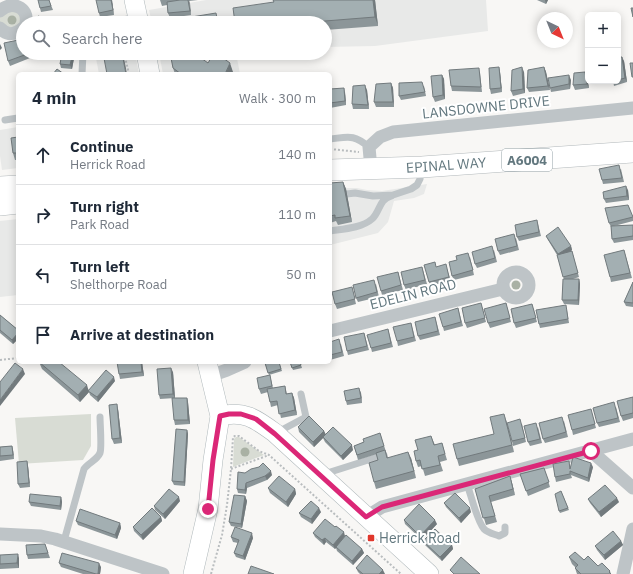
<!DOCTYPE html>
<html lang="en">
<head>
<meta charset="utf-8">
<style>
	:root { --surface:#fff; --page:#f6f6f7; --text:#1f2937; --muted:#747a83; --line:#e0e1e3 }
	body { margin:0; font-family:"IBM Plex Sans",sans-serif; background:var(--page); color:var(--text) }
	.controls { position:absolute; right:12px; top:12px; display:grid; overflow:hidden; border-radius:6px; box-shadow:0 2px 10px #0003 }
	.controls button { width:36px; height:36px; display:grid; place-items:center; padding:0; border:0; border-bottom:1px solid var(--line); background:var(--surface); color:var(--text); font:20px sans-serif }
	.compass { position:absolute; left:537px; top:12px; width:36px; height:36px; border-radius:50%; background:var(--surface); box-shadow:0 2px 10px #0003; rotate:137deg }
	.stop { position:absolute; width:12px; height:12px; margin:-9px; border:3px solid #db2777; border-radius:50%; background:#fff }
	.stop.end { background:#db2777; border-color:#fff; box-shadow:0 1px 4px #0008 }
	.list { margin:0; padding:0; list-style:none }
	h2 { display:flex; justify-content:space-between; align-items:center; height:52px; margin:0; padding:0 16px; font-size:17px }
	h2 small { font-size:13px; font-weight:400; color:var(--muted) }
	.list li { display:grid; grid-template-columns:26px 1fr auto; gap:12px; align-items:center; box-sizing:border-box; height:60px; padding:0 16px; border-top:1px solid var(--line) }
	.list b { display:block; font-size:15px; white-space:nowrap }
	.list p { margin:0; font-size:13px; white-space:nowrap; color:var(--muted) }
	.list em { font-size:13px; font-style:normal; color:var(--muted) }
	.icon { flex:none; width:22px; height:22px; fill:none; stroke:currentColor; stroke-width:2; stroke-linecap:round; stroke-linejoin:round }
	.map { position:relative; flex:none; width:633px; height:574px; overflow:hidden }
	.search { position:absolute; background:var(--surface); box-shadow:0 2px 10px #0003; left:16px; top:16px; width:316px; height:44px; display:flex; align-items:center; gap:10px; box-sizing:border-box; padding:0 14px; border-radius:22px; color:var(--muted); font-size:15px }
	.panel { position:absolute; background:var(--surface); box-shadow:0 2px 10px #0003; left:16px; top:72px; width:316px; height:292px; border-radius:6px }
	.map>svg:first-child { display:block }
</style>
</head>
<body>
<div class="map">
<svg width="633" height="574" viewBox="0 0 633 574">
	<rect width="100%" height="100%" fill="#f8f7f5"/>
	<g fill="#e8e9e8">
		<polygon points="206,0 486,0 488,31 375,46 325,47 325,23 152,23 149,10"/>
		<polygon points="95,53 135,53 139,74 99,74"/>
		<polygon points="159,53 236,53 240,74 163,74"/>
		<polygon points="18,127 18,168 2,170 0,156 0,130"/>
		<polygon points="427,184 424,194 414,198 394,201 388,222 378,233 330,245 330,188 357,188 367,190 382,191"/>
		<polygon points="18,219 18,295 0,297 0,221"/>
	</g>
	<g fill="#d8dcd4">
		<polygon points="18,6 23,28 0,28 0,11"/>
		<polygon points="91,414 91,446 83,460 19,464 15,418"/>
		<polygon points="236,437 239,437 264,455 233,467 234,439"/>
	</g>
	<g fill="none" stroke-linecap="round" stroke-linejoin="round">
		<g stroke="#aeb7ba" stroke-width="20">
			<g id="secondary">
				<polyline points="134,0 139,23"/>
				<polyline points="146,53 150,74"/>
				<path d="M220,416C244,410 256,419 275,433L429,574"/>
				<polyline points="193,574 208,509 213,460 220,416 207,362"/>
			</g>
		</g>
		<g stroke="#b2b8bb" stroke-width="22">
			<g id="primary">
				<polyline points="330,170 422,167 633,152"/>
				<polyline points="0,187 18,186"/>
				<polyline points="0,205 18,203"/>
			</g>
		</g>
		<g stroke="#b9bdbf" stroke-width="2" stroke-dasharray="2 2" stroke-linecap="butt">
			<polyline points="124,53 129,74"/>
			<polyline points="330,149 359,152"/>
			<polyline points="0,360 18,358"/>
			<polyline points="231,469 269,455"/>
			<polyline points="211,574 222,535 227,505 231,469 233,437 235,436 239,436 259,451 269,455 401,574"/>
		</g>
		<g stroke="#bec4c7" stroke-width="7">
			<polyline points="110,23 137,17"/>
			<polyline points="82,74 83,53"/>
			<polyline points="5,120 18,118"/>
			<path d="M330,139C349,137 353,134 369,147"/>
			<polyline points="330,196 355,193 373,196 393,195 411,189 417,185 420,179 421,170"/>
			<path d="M330,231C343,229 362,228 372,219C380,212 379,199 391,196"/>
			<polyline points="276,433 306,417 301,394"/>
			<polyline points="324,474 384,455"/>
			<path d="M467,484C471,495 477,521 484,529C488,533 494,534 499,536L505,533V527"/>
			<path d="M64,541L84,469C88,463 97,460 100,453C102,447 100,424 100,417"/>
		</g>
		<g stroke="#bec4c7" stroke-width="13">
			<path d="M0,11C11,0 29,7 26,23"/>
			<path d="M0,28C7,36 15,35 23,28"/>
			<polyline points="371,169 369,147 380,137 393,132 633,108"/>
			<circle cx="516" cy="285" r="13"/>
			<polyline points="330,331 503,289"/>
			<polyline points="210,376 227,370 245,362"/>
			<polyline points="591,451 633,488"/>
			<polyline points="366,517 382,507 633,439"/>
			<polyline points="0,534 41,536 55,539 163,574"/>
			<polyline points="623,574 633,529"/>
		</g>
		<use href="#secondary" stroke="#fff" stroke-width="19"/>
		<use href="#primary" stroke="#fff" stroke-width="21"/>
	</g>
	<g fill="#a9b1a4">
		<circle cx="12" cy="20" r="4.5"/>
		<circle cx="516" cy="285" r="4.5"/>
		<circle cx="245" cy="452" r="4.5"/>
	</g>
	<g fill="#8c9699">
		<polygon points="49,0 53,10 41,12 40,8"/>
		<polygon points="112,0 114,15 100,17 99,13"/>
		<polygon points="160,0 198,0 189,1 191,15 170,18 168,13 167,5 162,6"/>
		<polygon points="273,0 375,0 378,26 325,30 325,23 235,23 274,2"/>
		<polygon points="537,0 548,0 546,4"/>
		<polygon points="23,53 34,53 35,56 10,66 8,61"/>
		<polygon points="62,53 75,53 72,69 61,68 60,64"/>
		<polygon points="169,53 208,63 233,72 232,74 175,74 173,68 171,58 170,58"/>
		<polygon points="618,57 624,61 627,82 614,86 613,81 618,81"/>
		<polygon points="499,67 500,72 502,92 491,94 490,89"/>
		<polygon points="544,67 546,72 550,90 529,92 527,88"/>
		<polygon points="524,72 525,93 513,96 511,91"/>
		<polygon points="480,73 482,92 452,91 451,86"/>
		<polygon points="442,75 444,79 445,99 435,102 433,97"/>
		<polygon points="587,77 589,88 575,90 573,85"/>
		<polygon points="571,80 570,89 551,92 550,88"/>
		<polygon points="596,81 607,81 607,84 596,83"/>
		<polygon points="391,83 393,88 394,107 376,107 374,102"/>
		<polygon points="424,86 426,96 401,100 399,96"/>
		<polygon points="330,89 345,92 346,105 330,108"/>
		<polygon points="367,90 369,109 353,109 352,104"/>
		<polygon points="18,137 18,160 15,160 13,153"/>
		<polygon points="621,169 624,182 603,184 602,180"/>
		<polygon points="343,182 346,189 352,222 338,225 336,221 330,223 330,198 331,198"/>
		<polygon points="628,190 629,200 606,203 604,199"/>
		<polygon points="628,205 633,218 633,221 614,226 633,225 633,240 614,243 612,239 611,227 609,223"/>
		<polygon points="538,224 541,236 519,241 517,237"/>
		<polygon points="546,236 571,246 572,250 570,252 572,251 579,277 573,279 579,279 580,284 579,305 564,304 562,300 564,279 557,255 548,240"/>
		<polygon points="516,238 519,250 500,255 498,251"/>
		<polygon points="494,250 497,262 477,268 475,264"/>
		<polygon points="624,250 632,278 611,282 610,277"/>
		<polygon points="470,257 474,275 454,280 452,276"/>
		<polygon points="422,267 427,284 406,290 404,285"/>
		<polygon points="437,267 447,269 451,281 430,286 429,282"/>
		<polygon points="398,272 403,290 382,295 381,291"/>
		<polygon points="633,282 633,307 626,306 624,302"/>
		<polygon points="376,284 379,297 358,302 356,298"/>
		<polygon points="353,291 356,304 337,309 335,304"/>
		<polygon points="330,301 332,310 330,311"/>
		<polygon points="481,303 486,322 467,328 465,323"/>
		<polygon points="506,303 511,322 490,328 488,323"/>
		<polygon points="532,304 537,322 516,328 514,323"/>
		<polygon points="458,308 463,326 444,331 443,327"/>
		<polygon points="567,310 569,323 540,328 539,324"/>
		<polygon points="0,315 18,330 18,339 13,344 0,333"/>
		<polygon points="435,317 440,335 420,340 418,336"/>
		<polygon points="411,323 416,341 398,346 397,341"/>
		<polygon points="388,329 393,347 372,352 371,348"/>
		<polygon points="364,333 369,350 348,355 347,351"/>
		<polygon points="330,342 341,344 344,356 330,360"/>
		<polygon points="39,362 89,390 115,381 98,402 90,395 89,392 80,402 42,369"/>
		<polygon points="142,362 144,376 120,379 119,374"/>
		<polygon points="279,362 282,371 269,375 265,363"/>
		<polygon points="290,362 300,362 302,368 293,370"/>
		<polygon points="311,362 319,362 311,364"/>
		<polygon points="173,372 175,398 160,399 159,395"/>
		<polygon points="270,375 273,388 285,386 287,394 292,393 294,398 297,415 281,418 278,405 271,407 268,392 261,394 259,389"/>
		<polygon points="361,393 362,403 347,405 346,401"/>
		<polygon points="633,397 633,418 623,421 621,416"/>
		<polygon points="187,398 188,402 190,424 175,425 174,420"/>
		<polygon points="616,407 620,422 599,427 597,423"/>
		<polygon points="118,409 122,443 114,444 112,439"/>
		<polygon points="592,413 596,428 573,435 572,430"/>
		<polygon points="506,420 514,452 459,466 457,459 494,434"/>
		<polygon points="564,421 568,437 545,443 543,439"/>
		<polygon points="522,424 526,442 513,446 512,441"/>
		<polygon points="298,427 324,431 326,435 353,450 343,460 325,442 323,438 314,447 299,432"/>
		<polygon points="538,427 542,443 530,446 528,442"/>
		<polygon points="187,430 188,434 185,486 174,485 172,481"/>
		<polygon points="380,433 388,458 411,458 416,478 376,489 374,482 378,460 377,454 358,460 354,446 364,442"/>
		<polygon points="431,436 435,445 442,443 447,460 440,462 443,471 425,476 422,466 418,467 416,461 418,450"/>
		<polygon points="12,446 13,450 14,459 0,461 0,447"/>
		<polygon points="27,461 28,466 30,487 20,488 18,484"/>
		<polygon points="570,465 570,467 593,467 589,482 571,475 572,478 556,482 555,477"/>
		<polygon points="544,468 550,487 528,496 520,474"/>
		<polygon points="245,473 272,475 267,480 247,488 246,494 238,493 237,489"/>
		<polygon points="510,476 512,483 515,495 491,502 497,522 486,525 475,489"/>
		<polygon points="268,488 295,489 296,494 288,507 270,493"/>
		<polygon points="561,491 569,510 560,513 559,511"/>
		<polygon points="245,496 247,501 242,528 231,526 229,522"/>
		<polygon points="61,497 62,502 61,510 31,506 29,502"/>
		<polygon points="588,499 619,502 601,517 590,503"/>
		<polygon points="180,501 165,519 155,510 154,506"/>
		<polygon points="444,503 471,512 461,523 446,507"/>
		<polygon points="321,512 312,524 301,517 299,513"/>
		<polygon points="161,517 162,521 143,540 134,531 133,527"/>
		<polygon points="404,520 437,524 422,540 405,524"/>
		<polygon points="76,521 120,523 121,528 117,539 78,525"/>
		<polygon points="313,533 345,536 362,549 364,553 353,565 337,551 336,548 335,549 326,542 324,545 315,537"/>
		<polygon points="231,537 253,538 245,560 236,557 234,553 238,543 233,542"/>
		<polygon points="423,541 452,545 453,549 442,561 425,545"/>
		<polygon points="621,541 623,545 605,560 597,550 595,546"/>
		<polygon points="45,544 50,558 28,559 27,555"/>
		<polygon points="0,555 19,558 19,568 0,569"/>
		<polygon points="569,557 584,560 610,571 611,574 577,574 575,568 576,568 572,564"/>
		<polygon points="59,563 101,567 100,574 83,574 61,567"/>
		<polygon points="356,568 385,574 360,574 358,572"/>
	</g>
	<g fill="#727a7d">
		<polygon points="111,0 112,0 114,15"/>
		<polygon points="189,0 190,3 191,15 190,11"/>
		<polygon points="373,0 375,0 378,26 375,17"/>
		<polygon points="545,0 548,0 546,4"/>
		<polygon points="0,44 2,48 0,50"/>
		<polygon points="73,53 75,53 72,69 70,65"/>
		<polygon points="122,53 123,53 127,74 126,74"/>
		<polygon points="622,57 624,61 627,82 625,78"/>
		<polygon points="230,63 233,72 232,74 225,74"/>
		<polygon points="499,67 500,72 502,92 501,88"/>
		<polygon points="522,67 524,72 525,93 523,89"/>
		<polygon points="544,67 546,72 550,90 548,86"/>
		<polygon points="585,72 587,77 589,88 587,84"/>
		<polygon points="442,75 444,79 445,99 443,95"/>
		<polygon points="569,75 571,80 570,89 569,84"/>
		<polygon points="391,83 393,88 394,107 393,102"/>
		<polygon points="365,85 367,90 369,109 368,105"/>
		<polygon points="344,88 345,92 346,105 345,101"/>
		<polygon points="343,182 346,189 352,222 350,216"/>
		<polygon points="626,186 628,190 629,200 627,196"/>
		<polygon points="571,246 572,250 560,258 558,254"/>
		<polygon points="579,279 580,284 579,305 578,300"/>
		<polygon points="18,333 18,339 13,344 12,340"/>
		<polygon points="141,362 142,362 144,376 142,372"/>
		<polygon points="171,368 173,372 175,398 173,394"/>
		<polygon points="23,369 25,374 0,406 0,400"/>
		<polygon points="114,377 115,381 98,402 97,397"/>
		<polygon points="87,385 89,392 80,402 78,395"/>
		<polygon points="359,388 361,393 362,403"/>
		<polygon points="292,393 294,398 297,415 295,410"/>
		<polygon points="187,398 188,402 190,424 188,420"/>
		<polygon points="117,404 118,409 122,443 120,438"/>
		<polygon points="504,414 506,420 514,452 512,445"/>
		<polygon points="187,430 188,434 185,486 184,482"/>
		<polygon points="324,431 326,435 314,447 313,442"/>
		<polygon points="352,445 353,450 343,460 341,456"/>
		<polygon points="12,446 13,450 14,459 13,455"/>
		<polygon points="408,452 411,458 416,478 414,471"/>
		<polygon points="27,461 28,466 30,487 29,483"/>
		<polygon points="591,463 593,467 589,482 588,478"/>
		<polygon points="271,471 272,475 267,480 265,476"/>
		<polygon points="510,476 512,483 515,495 513,489"/>
		<polygon points="246,483 247,488 246,494 245,490"/>
		<polygon points="295,489 296,494 288,507 286,502"/>
		<polygon points="245,496 247,501 242,528 241,524"/>
		<polygon points="61,497 62,502 61,510 60,506"/>
		<polygon points="179,497 180,501 165,519 163,514"/>
		<polygon points="617,498 619,502 601,517 599,512"/>
		<polygon points="319,508 321,512 312,524 311,519"/>
		<polygon points="470,508 471,512 461,523 459,518"/>
		<polygon points="161,517 162,521 143,540 141,535"/>
		<polygon points="435,520 437,524 422,540 420,536"/>
		<polygon points="120,523 121,528 117,539 115,535"/>
		<polygon points="344,532 345,536 335,549 333,545"/>
		<polygon points="252,533 253,538 245,560 243,556"/>
		<polygon points="325,538 326,542 324,545 322,540"/>
		<polygon points="621,541 623,545 605,560 604,555"/>
		<polygon points="452,545 453,549 442,561 440,557"/>
		<polygon points="362,549 364,553 353,565 352,561"/>
		<polygon points="18,554 19,558 19,568 17,563"/>
		<polygon points="99,563 101,567 100,574 98,574"/>
		<polygon points="383,570 385,574 379,574"/>
	</g>
	<g fill="#a3afb2" stroke="#727a7d">
		<polygon points="38,0 49,0 51,6 40,8"/>
		<polygon points="96,0 111,0 113,10 99,13"/>
		<polygon points="180,0 188,0 190,11 168,13 167,2"/>
		<polygon points="273,0 373,0 375,17 300,23 235,23 233,8 274,2"/>
		<polygon points="631,8 633,8 633,17"/>
		<polygon points="216,13 218,23 167,23 167,21"/>
		<polygon points="38,16 51,20 49,23 36,23"/>
		<polygon points="115,20 116,23 103,23"/>
		<polygon points="23,39 23,53 30,53 8,61 4,43"/>
		<polygon points="62,53 73,53 70,65 60,64"/>
		<polygon points="103,53 122,53 126,74 107,74"/>
		<polygon points="170,53 194,53 208,63 214,53 216,53 230,63 225,74 181,74 173,68"/>
		<polygon points="618,57 622,57 625,78 618,80"/>
		<polygon points="630,63 633,63 633,77 632,77"/>
		<polygon points="499,67 501,88 490,89 489,68"/>
		<polygon points="522,67 523,89 511,91 512,70"/>
		<polygon points="544,67 548,86 527,88 528,70"/>
		<polygon points="479,68 481,87 451,86 449,70"/>
		<polygon points="57,69 64,74 53,74"/>
		<polygon points="585,72 587,84 573,85 574,73"/>
		<polygon points="442,75 443,95 433,97 431,76"/>
		<polygon points="569,75 569,84 550,88 548,78"/>
		<polygon points="422,82 425,92 399,96 399,83"/>
		<polygon points="391,83 393,102 374,102 376,84"/>
		<polygon points="365,85 368,105 352,104 353,86"/>
		<polygon points="344,88 345,101 330,103 330,89"/>
		<polygon points="18,137 18,153 13,153 11,138"/>
		<polygon points="619,165 622,178 602,180 599,169"/>
		<polygon points="343,182 350,216 335,218 335,215 330,216 330,198 331,198 330,189 330,183"/>
		<polygon points="626,186 627,196 604,199 603,192"/>
		<polygon points="628,205 633,217 609,223 605,208"/>
		<polygon points="537,220 539,232 517,237 515,225"/>
		<polygon points="633,225 633,236 612,239 611,226"/>
		<polygon points="558,227 571,246 558,254 546,236"/>
		<polygon points="514,234 517,246 498,251 495,239"/>
		<polygon points="492,246 495,258 475,264 472,252"/>
		<polygon points="624,250 630,273 610,277 604,255"/>
		<polygon points="572,251 578,273 563,277 557,255"/>
		<polygon points="468,253 473,270 452,276 449,262 457,260 456,256"/>
		<polygon points="435,262 436,267 446,264 449,277 429,282 424,265"/>
		<polygon points="422,267 425,280 404,285 401,272"/>
		<polygon points="398,272 401,285 381,291 377,277"/>
		<polygon points="563,279 579,279 578,300 562,300"/>
		<polygon points="374,280 377,292 356,298 353,285"/>
		<polygon points="633,282 633,303 624,302"/>
		<polygon points="352,287 355,299 335,304 332,292"/>
		<polygon points="481,303 485,318 465,323 462,308"/>
		<polygon points="506,303 510,318 488,323 484,309"/>
		<polygon points="532,304 536,318 514,323 511,309"/>
		<polygon points="566,305 568,319 539,324 536,310"/>
		<polygon points="458,308 461,322 443,327 439,314"/>
		<polygon points="0,315 18,330 18,333 12,340 0,330"/>
		<polygon points="435,317 438,331 418,336 415,322"/>
		<polygon points="411,323 414,337 397,341 393,327"/>
		<polygon points="388,329 391,343 371,348 367,335"/>
		<polygon points="364,333 367,346 347,351 344,337"/>
		<polygon points="339,339 342,352 330,355 330,342"/>
		<polygon points="39,362 59,362 87,385 78,395"/>
		<polygon points="117,362 141,362 142,372 119,374"/>
		<polygon points="269,362 279,362 281,369 268,373 265,363"/>
		<polygon points="290,362 300,362 301,365 292,368"/>
		<polygon points="15,363 23,369 0,400 0,382"/>
		<polygon points="171,368 173,394 159,395 157,369"/>
		<polygon points="106,370 114,377 97,397 88,391"/>
		<polygon points="270,375 272,386 259,389 257,378"/>
		<polygon points="285,386 286,394 292,393 295,410 279,414 277,401 270,402 267,389"/>
		<polygon points="359,388 361,398 346,401 344,391"/>
		<polygon points="633,397 633,413 621,416 617,401"/>
		<polygon points="172,398 187,398 188,420 174,420"/>
		<polygon points="614,402 618,418 597,423 593,408"/>
		<polygon points="117,404 120,438 112,439 109,405"/>
		<polygon points="591,409 595,424 572,430 568,415"/>
		<polygon points="504,414 512,445 457,459 453,444 494,434 490,417"/>
		<polygon points="309,416 324,431 313,442 298,427"/>
		<polygon points="562,417 566,432 543,439 539,423"/>
		<polygon points="520,419 525,438 512,441 507,423"/>
		<polygon points="536,423 540,439 528,442 524,426"/>
		<polygon points="333,427 352,445 341,456 323,437"/>
		<polygon points="176,429 187,430 184,482 172,481"/>
		<polygon points="380,433 384,446 357,455 354,446 364,442 363,439"/>
		<polygon points="431,436 434,445 442,443 445,454 438,456 440,465 422,469 420,460 416,461 414,451 418,450 415,440"/>
		<polygon points="12,446 13,455 0,456 0,447"/>
		<polygon points="385,450 387,458 408,452 414,471 374,482 369,463 378,460 376,453"/>
		<polygon points="573,457 591,463 588,478 570,471 570,474 555,477 553,464 569,461 570,469"/>
		<polygon points="27,461 29,483 18,484 17,462"/>
		<polygon points="263,463 271,471 265,476 246,483 245,490 237,489 238,472 245,473 251,469 259,467"/>
		<polygon points="544,468 549,482 526,491 520,474"/>
		<polygon points="279,476 295,489 286,502 268,488"/>
		<polygon points="510,476 513,489 489,496 495,516 483,518 475,489"/>
		<polygon points="605,485 617,498 599,512 588,499"/>
		<polygon points="169,489 179,497 163,514 154,506"/>
		<polygon points="561,491 568,508 559,511 555,494"/>
		<polygon points="455,493 470,508 459,518 444,503"/>
		<polygon points="30,494 61,497 60,506 29,502"/>
		<polygon points="234,495 245,496 241,524 229,522"/>
		<polygon points="311,501 319,508 311,519 299,513"/>
		<polygon points="419,504 435,520 420,536 404,520"/>
		<polygon points="152,508 161,517 141,535 133,527"/>
		<polygon points="80,509 120,523 115,535 76,521"/>
		<polygon points="325,519 335,527 336,526 344,532 333,545 325,538 322,540 313,533"/>
		<polygon points="235,527 252,533 243,556 234,553 239,540 231,537"/>
		<polygon points="435,529 452,545 440,557 423,541"/>
		<polygon points="613,531 621,541 604,555 595,546"/>
		<polygon points="346,535 362,549 352,561 336,547"/>
		<polygon points="45,544 48,553 27,555 26,545"/>
		<polygon points="575,552 584,560 588,556 598,566 602,563 610,571 609,572 611,574 581,574 575,568 578,565 569,557"/>
		<polygon points="62,553 99,563 98,574 96,574 59,563"/>
		<polygon points="18,554 17,563 0,564 0,555"/>
		<polygon points="367,555 383,570 379,574 363,574 356,568"/>
		<polygon points="461,557 480,574 454,574 450,570"/>
		<polygon points="251,566 274,574 248,574"/>
	</g>
	<g fill="none" stroke-linecap="round" stroke-linejoin="round">
		<polyline stroke="#db2777" stroke-width="5" points="208,509 213,460 220,416 229,414 241,414 256,419 275,434 366,517 382,507 591,451"/>
	</g>
	<rect fill="#e0372c" stroke="#fff" stroke-width="1.5" x="367" y="534" width="8" height="8" rx="2"/>
	<g text-anchor="middle" stroke-width="4" stroke-linejoin="round" paint-order="stroke">
		<rect fill="#fff" stroke="#92a0a5" stroke-width="1" x="502" y="149" width="50" height="22" rx="3"/>
		<g font-size="13" font-weight="bold" fill="#63787f">
			<text x="527" y="165">A6004</text>
		</g>
		<g font-size="14" fill="#63787f" stroke="#fff">
			<text transform="translate(486 107) rotate(-6)" y="5">LANSDOWNE DRIVE</text>
			<text transform="translate(446 165) rotate(-4)" y="5">EPINAL WAY</text>
			<text transform="translate(413 294) rotate(-14)" y="5">EDELIN ROAD</text>
		</g>
		<g font-size="14" fill="#63787f" stroke="#fff" text-anchor="start">
			<text x="379" y="543">Herrick Road</text>
		</g>
	</g>
</svg>
<div class="controls">
<button>+</button>
<button>−</button>
</div>
<svg class="compass" viewBox="-18 -18 36 36"><path d="M0-13l5 13h-10z" fill="#e53935"/><path d="M0 13l5-13h-10z" fill="#747a83"/></svg>
<div class="stop" style="left:591px;top:451px"></div>
<div class="stop end" style="left:208px;top:509px"></div>
<div class="search"><svg class="icon" aria-label="search" viewBox="0 0 24 24"><circle cx="10" cy="10" r="6"/><path d="M15 15l6 6"/></svg>Search here</div>
<section class="panel">
<h2>4 min<small>Walk · 300 m</small></h2>
<ul class="list">
<li><svg class="icon" aria-label="ahead" viewBox="0 0 24 24"><path d="M12 20V5M6 11l6-6 6 6"/></svg><div><b>Continue</b><p>Herrick Road</p></div><em>140 m</em></li>
<li><svg class="icon" aria-label="right" viewBox="0 0 24 24"><path d="M7 20v-9h11M14 6l5 5-5 5"/></svg><div><b>Turn right</b><p>Park Road</p></div><em>110 m</em></li>
<li><svg class="icon" aria-label="left" viewBox="0 0 24 24"><path d="M17 20v-9H6M10 6l-5 5 5 5"/></svg><div><b>Turn left</b><p>Shelthorpe Road</p></div><em>50 m</em></li>
<li><svg class="icon" aria-label="arrive" viewBox="0 0 24 24"><path d="M6 21V4h12l-3 4 3 4H6"/></svg><div><b>Arrive at destination</b></div></li>
</ul>
</section>
</div>
</body>
</html>
